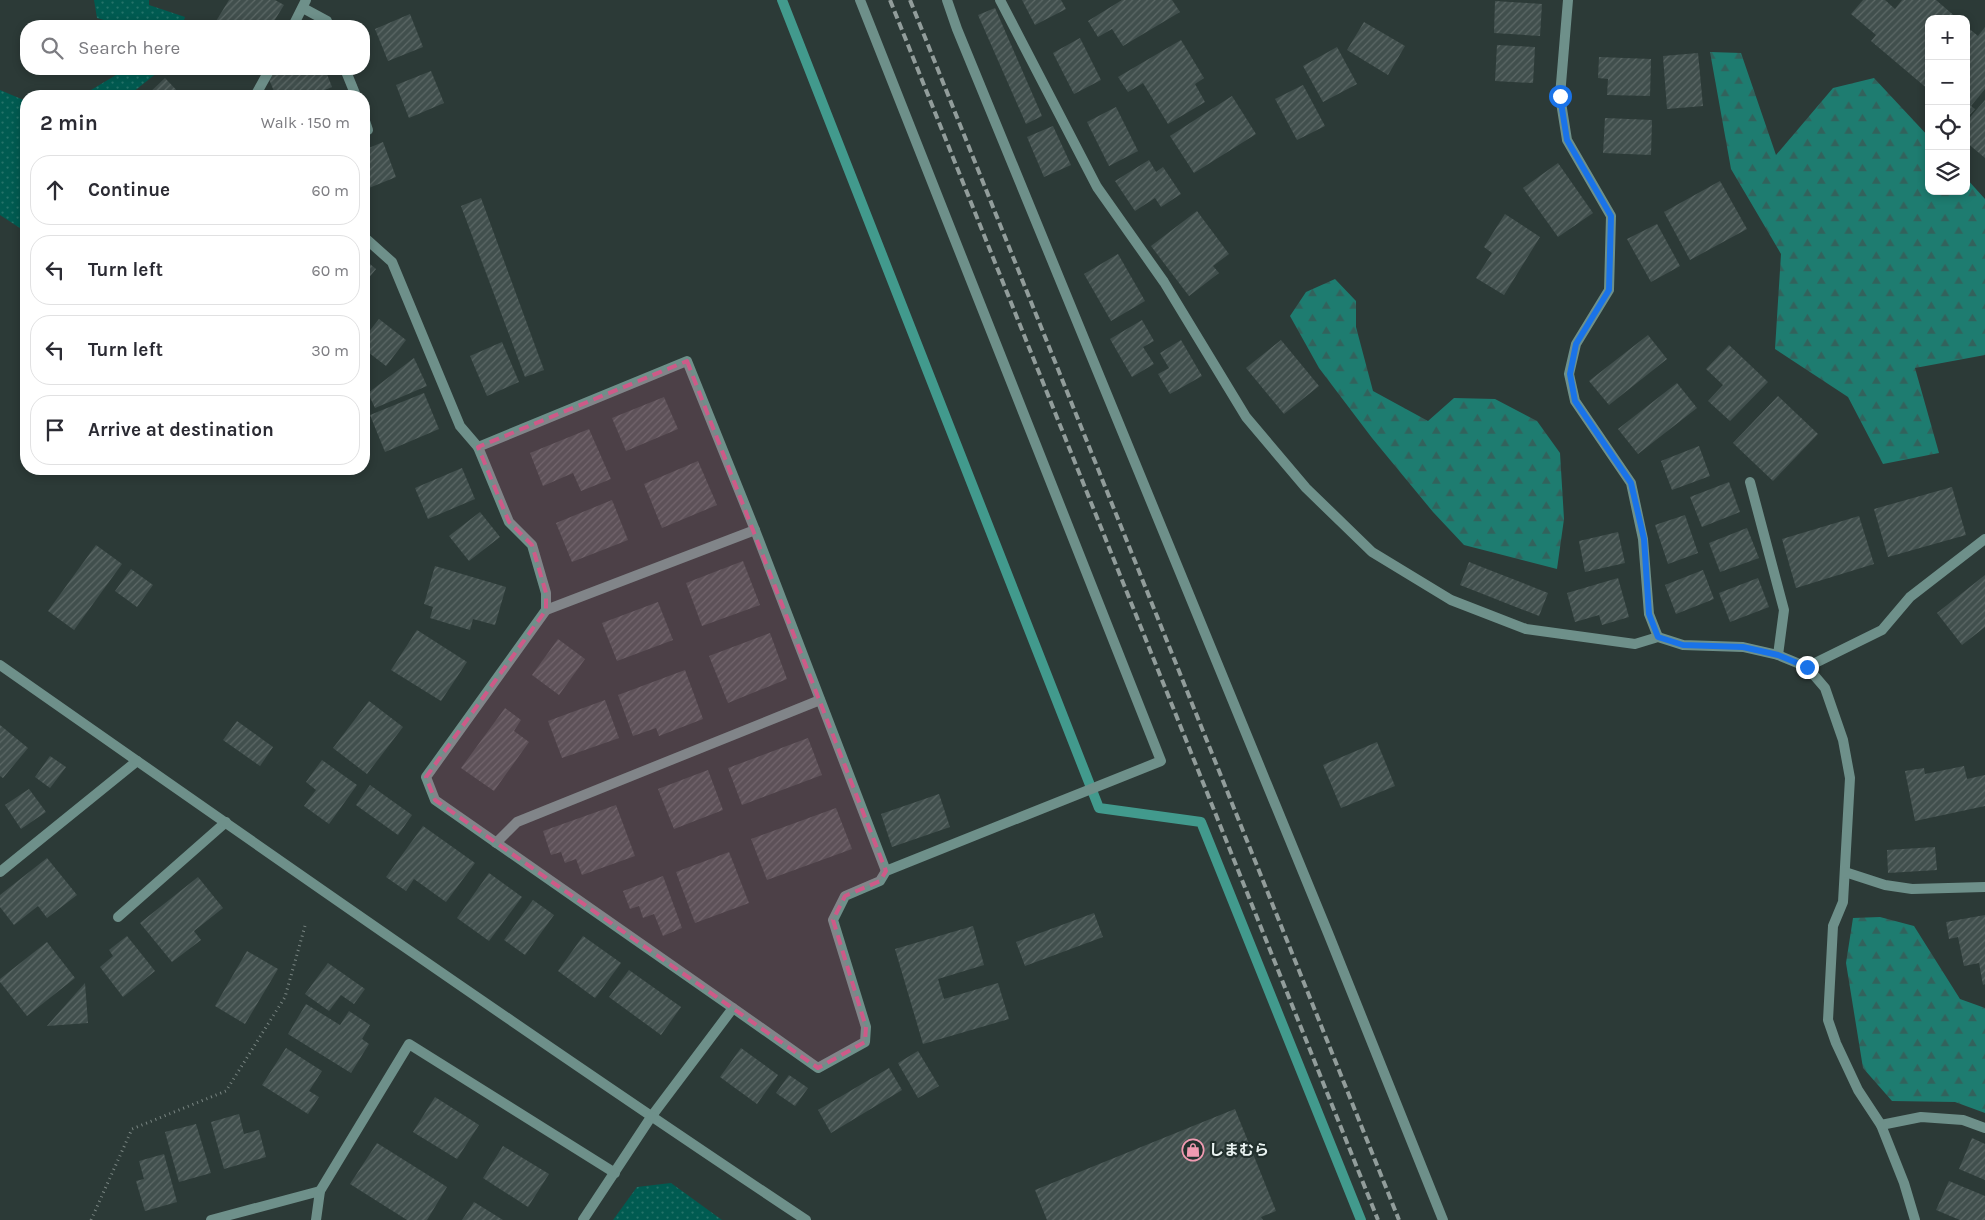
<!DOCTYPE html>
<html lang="en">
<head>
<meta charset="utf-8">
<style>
	:root { --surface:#fff; --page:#f2f2f3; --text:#2b2b33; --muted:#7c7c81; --line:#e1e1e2 }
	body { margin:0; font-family:Karla,"Noto Sans JP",sans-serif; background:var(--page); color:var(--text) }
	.controls { position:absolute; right:15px; top:15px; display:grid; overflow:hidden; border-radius:10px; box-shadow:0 2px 8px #0003 }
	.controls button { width:45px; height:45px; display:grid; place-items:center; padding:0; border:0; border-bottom:1px solid var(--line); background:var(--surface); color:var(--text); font:25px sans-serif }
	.stop { position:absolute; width:15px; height:15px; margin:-11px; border:4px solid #1a73e8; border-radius:50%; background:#fff }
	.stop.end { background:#1a73e8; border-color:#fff; box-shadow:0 1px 5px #0008 }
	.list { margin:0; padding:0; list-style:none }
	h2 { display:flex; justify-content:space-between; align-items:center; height:65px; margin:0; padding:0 20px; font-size:21px }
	h2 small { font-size:16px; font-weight:400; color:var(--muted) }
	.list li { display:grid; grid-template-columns:32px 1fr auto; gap:15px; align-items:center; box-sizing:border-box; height:70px; margin:0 10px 10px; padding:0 10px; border:1px solid var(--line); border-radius:20px }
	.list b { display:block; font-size:19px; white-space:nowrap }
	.list em { font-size:16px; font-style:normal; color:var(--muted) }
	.icon { flex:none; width:28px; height:28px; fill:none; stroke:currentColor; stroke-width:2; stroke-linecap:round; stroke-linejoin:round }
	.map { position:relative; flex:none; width:1985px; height:1220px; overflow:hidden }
	.search { position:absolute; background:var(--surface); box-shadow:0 2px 8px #0003; left:20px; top:20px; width:350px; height:55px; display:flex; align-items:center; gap:12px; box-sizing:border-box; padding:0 18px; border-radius:20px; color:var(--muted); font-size:19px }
	.panel { position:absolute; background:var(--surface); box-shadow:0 2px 8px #0003; left:20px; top:90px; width:350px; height:385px; border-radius:20px }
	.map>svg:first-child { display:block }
</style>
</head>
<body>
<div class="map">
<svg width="1985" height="1220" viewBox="0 0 1985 1220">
	<defs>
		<pattern id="grass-dots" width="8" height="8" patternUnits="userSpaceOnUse" patternTransform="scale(1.25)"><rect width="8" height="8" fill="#005b51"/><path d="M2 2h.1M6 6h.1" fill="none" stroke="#25736a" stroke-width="1.8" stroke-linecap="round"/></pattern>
		<pattern id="forest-firs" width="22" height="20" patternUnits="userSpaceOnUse" patternTransform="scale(1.25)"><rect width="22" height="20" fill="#1e7c70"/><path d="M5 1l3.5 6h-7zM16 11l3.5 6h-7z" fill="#32625c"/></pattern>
		<pattern id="building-hatch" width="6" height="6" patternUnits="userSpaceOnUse" patternTransform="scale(1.25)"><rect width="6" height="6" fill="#414f4d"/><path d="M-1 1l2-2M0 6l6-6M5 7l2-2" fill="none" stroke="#5d6967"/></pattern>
	</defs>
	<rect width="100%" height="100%" fill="#2c3a37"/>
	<g fill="url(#grass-dots)">
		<polygon points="94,0 149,0 149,5 185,17 182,26 124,26 97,18"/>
		<polygon points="122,69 162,69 128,96 81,96 121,72"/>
		<polygon points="0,90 26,101 26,232 0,215"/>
		<polygon points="671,1183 722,1220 613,1220 637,1187"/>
	</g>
	<g fill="url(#forest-firs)">
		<polygon points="1710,52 1741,53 1776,155 1833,88 1874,78 1929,137 1929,191 1966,191 1966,178 1985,199 1985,355 1915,368 1939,453 1883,464 1848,397 1775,349 1781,254 1731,169"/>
		<polygon points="1335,279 1356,301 1356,327 1373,391 1428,421 1454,398 1495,399 1537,421 1560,453 1564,519 1557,569 1464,545 1433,512 1372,438 1319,368 1290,316 1306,292"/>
		<polygon points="1880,917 1914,926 1960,999 1985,1008 1985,1113 1955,1102 1892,1101 1863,1068 1846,963 1853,918"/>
	</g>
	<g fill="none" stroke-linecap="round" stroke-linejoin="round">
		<polyline stroke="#429a8d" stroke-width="10" points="782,0 1099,808 1201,822 1361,1220"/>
	</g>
	<g fill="url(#building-hatch)">
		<polygon points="229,0 275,0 284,5 271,26 213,26"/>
		<polygon points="1022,0 1061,0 1066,9 1035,25"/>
		<polygon points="1122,0 1172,0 1180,12 1123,46 1112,29 1098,37 1088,21"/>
		<polygon points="1863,0 1885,0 1895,9 1902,0 1936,0 1958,19 1929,19 1929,90 1871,41 1876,35 1851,14"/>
		<polygon points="1495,1 1542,4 1540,36 1494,33"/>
		<polygon points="995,8 1042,116 1026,124 978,15"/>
		<polygon points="410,14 423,47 388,61 375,29"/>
		<polygon points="1364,22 1405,46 1388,75 1347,50"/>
		<polygon points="1966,26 1978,36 1985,27 1985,89 1971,106 1975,109 1966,119"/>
		<polygon points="1080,38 1101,80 1074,94 1053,53"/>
		<polygon points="1181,40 1204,78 1195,84 1205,102 1168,124 1143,83 1128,92 1118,77"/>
		<polygon points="1497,45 1535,47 1533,83 1495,81"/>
		<polygon points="1337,47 1357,84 1323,102 1303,66"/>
		<polygon points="1698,53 1703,106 1667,109 1663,56"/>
		<polygon points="1599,57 1651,59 1650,96 1607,95 1608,79 1598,78"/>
		<polygon points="274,69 325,69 332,87 310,96 276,96 266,72"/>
		<polygon points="431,71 444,103 409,118 396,85"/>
		<polygon points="165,78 182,96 146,96"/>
		<polygon points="1303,85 1325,126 1297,140 1275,99"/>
		<polygon points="1232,96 1256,134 1194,173 1170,136"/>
		<polygon points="1985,100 1985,158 1966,142 1966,122"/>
		<polygon points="1116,107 1138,151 1109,166 1087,122"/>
		<polygon points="1605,118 1652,120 1651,155 1603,153"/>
		<polygon points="1053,126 1071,165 1044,177 1027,137"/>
		<polygon points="383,142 396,177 364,190 364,150"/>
		<polygon points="1149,160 1156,172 1163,167 1181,194 1161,207 1155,198 1135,211 1115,181"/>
		<polygon points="1558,163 1593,213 1558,237 1523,188"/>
		<polygon points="1720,181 1747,229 1690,260 1664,212"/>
		<polygon points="481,198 544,370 525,377 461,206"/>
		<polygon points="1197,211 1229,254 1213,266 1219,273 1189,296 1151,246"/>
		<polygon points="1505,214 1540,237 1504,295 1476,278 1492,253 1484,247"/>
		<polygon points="1657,224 1680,266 1651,282 1627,239"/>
		<polygon points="1118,254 1145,301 1111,321 1084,274"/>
		<polygon points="364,259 376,269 364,284"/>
		<polygon points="379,319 406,340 386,366 364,349 364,338"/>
		<polygon points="1142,320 1154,341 1143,347 1154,364 1132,377 1110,339"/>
		<polygon points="1648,335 1667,359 1609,405 1589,381"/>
		<polygon points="1181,340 1202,376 1170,394 1158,374 1169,368 1160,353"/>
		<polygon points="1281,340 1319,386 1284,414 1246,368"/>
		<polygon points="502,342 519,382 487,396 470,356"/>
		<polygon points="1729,345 1768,382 1730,421 1708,401 1723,385 1706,369"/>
		<polygon points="414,358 427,386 375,408 368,393"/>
		<polygon points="1677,383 1697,408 1638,454 1618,429"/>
		<polygon points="424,393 439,429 385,452 370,415"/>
		<polygon points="1778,396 1818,434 1773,481 1733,443"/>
		<polygon points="664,397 678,429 626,451 612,418"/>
		<polygon points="589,429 611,479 581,491 573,473 543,486 530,453"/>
		<polygon points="1699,446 1710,476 1672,490 1661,461"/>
		<polygon points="698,461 717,505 662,528 644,484"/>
		<polygon points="462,468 475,499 428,519 415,488"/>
		<polygon points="1729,482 1740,512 1702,527 1690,497"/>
		<polygon points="1952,487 1966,535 1888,557 1874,509"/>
		<polygon points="612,500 628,540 572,562 556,523"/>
		<polygon points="480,512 500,537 469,561 449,536"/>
		<polygon points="1685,515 1698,553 1668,564 1655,525"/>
		<polygon points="1859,516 1874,564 1796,588 1782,539"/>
		<polygon points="1747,528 1759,558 1720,572 1709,543"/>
		<polygon points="1618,532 1625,563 1585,572 1579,541"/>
		<polygon points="96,545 122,564 74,630 48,611"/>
		<polygon points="743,561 760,605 702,626 686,583"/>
		<polygon points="1469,562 1548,593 1539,616 1460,585"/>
		<polygon points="435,566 506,587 495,625 473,619 470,630 430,618 433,607 424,604"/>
		<polygon points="131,569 153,585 137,607 115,591"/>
		<polygon points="1703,570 1714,599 1676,614 1665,585"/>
		<polygon points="1985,575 1985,627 1962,645 1937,613"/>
		<polygon points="1618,578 1629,617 1602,625 1599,615 1575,622 1567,593"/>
		<polygon points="1758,578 1769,607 1730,622 1719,593"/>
		<polygon points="658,602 673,640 617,661 602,623"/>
		<polygon points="417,630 467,662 441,701 391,670"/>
		<polygon points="770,633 787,679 728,703 709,656"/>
		<polygon points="558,639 585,659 559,695 532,675"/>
		<polygon points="685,670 703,719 659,736 656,728 633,736 618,695"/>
		<polygon points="605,700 619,738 562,758 548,721"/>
		<polygon points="369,701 403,727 367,774 333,748"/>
		<polygon points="505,708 521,720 514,731 529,742 494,791 461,768"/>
		<polygon points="237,721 273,747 260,766 223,740"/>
		<polygon points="0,725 28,748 3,778 0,776"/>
		<polygon points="808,738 822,775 742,805 728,768"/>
		<polygon points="1377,742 1395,786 1341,808 1323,765"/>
		<polygon points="50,756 66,767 50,788 35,777"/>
		<polygon points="322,760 357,785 329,824 304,806 316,790 306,782"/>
		<polygon points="1964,766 1967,779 1985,775 1985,806 1915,821 1905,771 1924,768 1925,774"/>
		<polygon points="708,770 723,810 674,829 658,789"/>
		<polygon points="370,785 412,815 398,835 356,805"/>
		<polygon points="29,789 46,812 21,829 5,805"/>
		<polygon points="939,794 950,827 892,847 881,814"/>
		<polygon points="616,805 635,856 582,875 576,859 565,863 561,852 551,855 543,831"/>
		<polygon points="836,808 852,849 767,880 751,839"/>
		<polygon points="423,826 475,863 446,902 414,879 406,891 386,877"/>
		<polygon points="1935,847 1937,870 1888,873 1887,850"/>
		<polygon points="729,852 749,903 695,923 676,872"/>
		<polygon points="47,858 77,895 47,918 38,906 14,925 0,907 0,895"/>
		<polygon points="489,873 522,897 489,941 457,918"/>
		<polygon points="663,876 682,928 663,936 654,914 643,918 639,906 630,909 623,891"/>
		<polygon points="198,877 223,908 194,931 201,940 172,962 140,923"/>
		<polygon points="533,900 554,915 525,955 504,940"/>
		<polygon points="1094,913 1103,937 1025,966 1016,942"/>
		<polygon points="1985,915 1985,984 1983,985 1979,963 1964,966 1958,937 1949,939 1946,922"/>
		<polygon points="973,926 984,965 938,979 944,999 998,983 1009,1019 923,1044 895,949"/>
		<polygon points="127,936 155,971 123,997 100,967 113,956 109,950"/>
		<polygon points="583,936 621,963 595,998 558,971"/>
		<polygon points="47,942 75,978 27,1016 0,982 0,979"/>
		<polygon points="247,951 278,969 245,1024 215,1006"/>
		<polygon points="328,963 365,989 354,1004 341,995 329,1011 305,994"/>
		<polygon points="629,970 681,1007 661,1035 609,997"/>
		<polygon points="85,983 88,1023 47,1026"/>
		<polygon points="306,1004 340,1025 349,1011 370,1025 362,1039 369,1044 351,1073 288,1034"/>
		<polygon points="286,1048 322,1071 309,1091 319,1097 308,1114 262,1085"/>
		<polygon points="741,1048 778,1075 757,1104 720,1077"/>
		<polygon points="918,1051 939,1086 918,1098 898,1063"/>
		<polygon points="889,1068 902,1090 831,1133 818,1110"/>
		<polygon points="789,1075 808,1088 795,1106 776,1093"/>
		<polygon points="435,1097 479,1125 457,1159 413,1132"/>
		<polygon points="1235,1109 1276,1211 1261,1217 1263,1220 1047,1220 1035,1190"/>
		<polygon points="239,1114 244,1134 259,1130 266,1157 224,1169 211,1122"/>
		<polygon points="196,1124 211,1173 179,1182 165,1132"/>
		<polygon points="1972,1138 1985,1144 1985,1180 1959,1169"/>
		<polygon points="377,1143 447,1187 427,1220 407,1220 350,1184"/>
		<polygon points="503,1146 549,1174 528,1207 483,1178"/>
		<polygon points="164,1154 177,1202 145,1211 136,1181 144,1179 139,1161"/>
		<polygon points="1949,1181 1985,1196 1985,1220 1960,1220 1936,1210"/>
		<polygon points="474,1202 503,1220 462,1220"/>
	</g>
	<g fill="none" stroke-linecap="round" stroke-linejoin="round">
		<polyline stroke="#798582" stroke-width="3" stroke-dasharray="1 4" stroke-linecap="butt" points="91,1220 132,1129 226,1091 285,997 305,926"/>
		<g stroke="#6e908a" stroke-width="10">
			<polyline points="303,8 327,21 329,26"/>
			<polyline points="345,69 356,96"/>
			<polyline points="364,118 368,130"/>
			<polyline points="1750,482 1784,610 1778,655"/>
			<polyline points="0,872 137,761"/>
			<polyline points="118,917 226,822"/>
		</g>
		<g stroke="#6e908a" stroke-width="10">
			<polyline points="947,0 957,29 1328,933 1443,1220"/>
			<polyline points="1000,0 1097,187 1164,282 1246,417 1306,488 1372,552 1451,600 1526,629 1635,644 1658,637 1683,645 1743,647 1778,655 1807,667 1825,688 1843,740 1850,778 1843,902 1833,926 1828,1020 1836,1043 1858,1090 1881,1125 1904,1183 1915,1220"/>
			<polyline points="1568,0 1560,96 1567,140 1611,216 1609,290 1576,344 1569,374 1575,401 1631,483 1643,539 1649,614 1658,637"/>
			<polyline points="293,26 306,0"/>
			<polyline points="255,96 270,69"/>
			<polyline points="364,237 392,262 460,426 478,447 509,522 532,545 546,593 546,610 426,777 435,800 733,1008 651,1117 583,1220"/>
			<polyline points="478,447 687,361 755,530 886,871"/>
			<polyline points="546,610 755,530"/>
			<polyline points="1807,667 1882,630 1910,597 1985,539"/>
			<polyline points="496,843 517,822 820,700"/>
			<polyline points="1845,872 1885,885 1912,889 1985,887"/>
			<polyline points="733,1008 818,1068 865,1042 866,1027 833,920 845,896 880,881 886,871 1161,761 860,0"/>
			<polyline points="1881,1125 1921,1117 1963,1120 1985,1128"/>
			<polyline points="211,1220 320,1191"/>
			<polyline points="316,1220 320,1191 409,1044 615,1173"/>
		</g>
		<path stroke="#6e908a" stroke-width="10" d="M0,665C267,852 534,1039 806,1220"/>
		<g stroke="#929d9b" stroke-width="4" stroke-dasharray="8 4" stroke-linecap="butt">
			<polyline points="890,0 1378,1220"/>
			<polyline points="910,0 1399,1220"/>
		</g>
	</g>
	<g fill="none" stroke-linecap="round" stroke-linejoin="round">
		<polyline stroke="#1a73e8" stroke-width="6" points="1560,96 1567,140 1611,216 1609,290 1576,344 1570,374 1575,401 1631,483 1644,539 1649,614 1658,637 1683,645 1743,647 1778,655 1807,667"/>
	</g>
	<path fill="#ce5a88" fill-opacity="0.2" stroke="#ce5a88" stroke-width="4" stroke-dasharray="10 6" stroke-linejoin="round" d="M687,361L886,871L880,881L845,896L833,920L866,1027L865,1042L818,1068L435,800L426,777L546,610V593L532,545L509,522L478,447Z"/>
	<defs>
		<g id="shop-ring" transform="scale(1.125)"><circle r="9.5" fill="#22302d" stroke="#f19ab1" stroke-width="1.5"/><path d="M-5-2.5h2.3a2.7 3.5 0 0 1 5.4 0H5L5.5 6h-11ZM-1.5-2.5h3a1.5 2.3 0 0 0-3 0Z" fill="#f19ab1"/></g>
	</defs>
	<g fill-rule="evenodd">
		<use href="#shop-ring" x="1193" y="1150"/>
	</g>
	<g text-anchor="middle" stroke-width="4.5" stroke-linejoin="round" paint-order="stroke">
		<g font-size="15" font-weight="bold" fill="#eaf3f1" stroke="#22302d" text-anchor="start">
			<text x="1209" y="1155">しまむら</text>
		</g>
	</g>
</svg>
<div class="controls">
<button>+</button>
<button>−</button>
<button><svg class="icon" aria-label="locate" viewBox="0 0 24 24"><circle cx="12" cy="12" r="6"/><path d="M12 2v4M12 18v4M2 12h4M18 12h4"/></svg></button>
<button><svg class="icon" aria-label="layers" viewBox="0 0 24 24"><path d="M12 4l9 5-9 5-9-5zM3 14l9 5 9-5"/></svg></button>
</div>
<div class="stop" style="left:1560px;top:96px"></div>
<div class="stop end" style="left:1807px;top:667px"></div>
<div class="search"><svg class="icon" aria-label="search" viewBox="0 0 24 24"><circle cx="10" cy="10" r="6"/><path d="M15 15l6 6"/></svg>Search here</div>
<section class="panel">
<h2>2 min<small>Walk · 150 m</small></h2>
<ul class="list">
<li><svg class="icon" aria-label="ahead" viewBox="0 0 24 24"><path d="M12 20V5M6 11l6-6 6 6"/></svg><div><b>Continue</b></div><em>60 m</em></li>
<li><svg class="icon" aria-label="left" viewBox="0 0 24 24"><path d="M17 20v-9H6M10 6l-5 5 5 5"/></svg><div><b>Turn left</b></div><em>60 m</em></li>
<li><svg class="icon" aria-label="left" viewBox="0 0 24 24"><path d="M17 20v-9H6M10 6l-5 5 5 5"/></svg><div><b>Turn left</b></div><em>30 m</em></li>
<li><svg class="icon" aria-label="arrive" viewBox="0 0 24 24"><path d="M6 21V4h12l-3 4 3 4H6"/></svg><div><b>Arrive at destination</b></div></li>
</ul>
</section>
</div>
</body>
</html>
